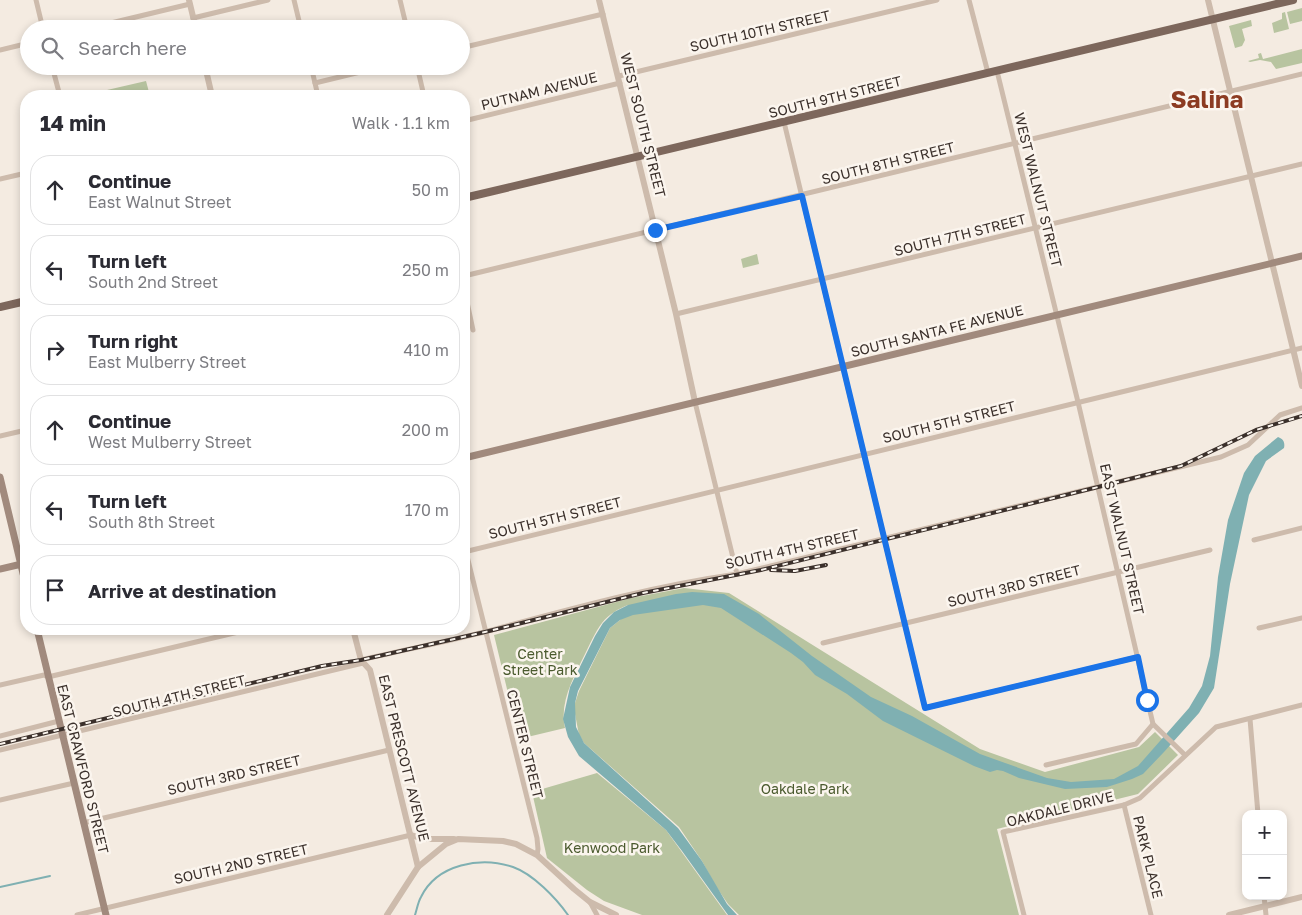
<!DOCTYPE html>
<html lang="en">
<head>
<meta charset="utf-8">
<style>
	:root { --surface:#fff; --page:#f2f2f3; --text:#2b2b33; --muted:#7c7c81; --line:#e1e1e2 }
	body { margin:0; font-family:"Golos Text",sans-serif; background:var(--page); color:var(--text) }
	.controls { position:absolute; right:15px; bottom:15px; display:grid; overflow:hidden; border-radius:10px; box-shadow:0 2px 8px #0003 }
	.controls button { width:45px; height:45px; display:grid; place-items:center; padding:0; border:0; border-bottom:1px solid var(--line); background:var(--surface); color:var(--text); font:25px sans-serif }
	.stop { position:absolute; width:15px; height:15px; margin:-11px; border:4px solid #1a73e8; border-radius:50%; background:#fff }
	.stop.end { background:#1a73e8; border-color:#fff; box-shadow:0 1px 5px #0008 }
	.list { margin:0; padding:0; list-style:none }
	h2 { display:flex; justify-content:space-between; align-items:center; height:65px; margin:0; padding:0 20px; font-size:21px }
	h2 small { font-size:16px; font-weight:400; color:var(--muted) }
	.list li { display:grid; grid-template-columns:32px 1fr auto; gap:15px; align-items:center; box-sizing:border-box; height:70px; margin:0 10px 10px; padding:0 10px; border:1px solid var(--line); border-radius:20px }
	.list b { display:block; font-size:19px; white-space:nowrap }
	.list p { margin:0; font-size:16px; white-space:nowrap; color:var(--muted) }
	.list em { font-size:16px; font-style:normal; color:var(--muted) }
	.icon { flex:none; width:28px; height:28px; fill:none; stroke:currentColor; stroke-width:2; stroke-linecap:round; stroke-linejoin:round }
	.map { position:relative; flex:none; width:1302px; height:915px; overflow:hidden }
	.search { position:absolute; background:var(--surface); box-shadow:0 2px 8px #0003; left:20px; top:20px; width:450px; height:55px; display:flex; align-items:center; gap:12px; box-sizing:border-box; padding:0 18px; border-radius:28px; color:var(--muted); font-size:19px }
	.panel { position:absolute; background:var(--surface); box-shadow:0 2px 8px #0003; left:20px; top:90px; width:450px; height:545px; border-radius:20px }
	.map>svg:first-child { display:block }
</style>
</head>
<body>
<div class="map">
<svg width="1302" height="915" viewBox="0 0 1302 915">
	<rect width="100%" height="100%" fill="#f4ebe1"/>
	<g fill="#b8c4a0">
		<polygon points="1302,8 1302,21 1290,24 1287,12"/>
		<polygon points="1285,12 1289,29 1274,33 1272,23 1282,19 1282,13"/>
		<polygon points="1251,20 1252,26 1242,29 1245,40 1242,46 1235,48 1229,26"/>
		<polygon points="1302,49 1302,63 1276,69 1271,62 1260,60 1250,62 1248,61 1259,58 1258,54 1261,53 1263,59"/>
		<polygon points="146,81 150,96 81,96"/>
		<polygon points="757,254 759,264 743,268 741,259"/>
		<path d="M684,588L729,593L980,749L1045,772L1139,747L1155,732L1178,755L1138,794L997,829L1019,915H739L728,904L715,885L702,861L679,827L584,743L579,735L575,714V703L579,691L610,628L620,620L628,605C618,609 609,614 602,623C595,632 590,644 585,654C574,677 559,702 565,728L519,739L494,635L631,598Z"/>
		<polygon points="597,773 666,830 727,915 642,915 604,901 587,890 547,858 532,792"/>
	</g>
	<path fill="#7fb0b2" d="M1278,437C1284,439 1285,443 1284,448L1266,461L1249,495L1230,584L1214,688L1199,713L1164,752L1143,774L1132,779L1107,787L1065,789L1019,778L1003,771L997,770L990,772L974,766L883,721L847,694L815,675L803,662L791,653L721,608L703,605L633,615L620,620L610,628L578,691L575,703L576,727L584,743L678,828L702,861L727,904L737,915H728L682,851L666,830L579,756L568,737L563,719L570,687L595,636L603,623L614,612L628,605L676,594L692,592L724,594L759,614L812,656L871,697L912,716L980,754L1047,778L1071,782L1114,779L1138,766L1189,708L1202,686L1210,656L1218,577L1228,520L1244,473L1255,456Z"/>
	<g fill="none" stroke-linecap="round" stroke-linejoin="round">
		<g stroke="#7fb0b2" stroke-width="2">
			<polyline points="0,887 50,876"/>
			<path d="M415,915C417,909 418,902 421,897C437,864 481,856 513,867C533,874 556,898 568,915"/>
		</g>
		<g stroke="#cdbbac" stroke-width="5">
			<polyline points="36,0 43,29"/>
			<polyline points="294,0 301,29"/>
			<polyline points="400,0 407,29"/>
			<polyline points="969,0 988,73"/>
			<polyline points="193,18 268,0"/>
			<polyline points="86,29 190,4"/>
			<polyline points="461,48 603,14"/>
			<polyline points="0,50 29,43"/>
			<polyline points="52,66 60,96"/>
			<polyline points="311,66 318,96"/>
			<polyline points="417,66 424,96"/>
			<polyline points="997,71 1078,402 1153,724 1185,755"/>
			<polyline points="619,76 937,0"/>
			<polyline points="315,83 385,66"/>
			<polyline points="301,96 317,92"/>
			<polyline points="464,121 620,83"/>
			<polyline points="784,122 925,708 1138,657"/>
			<polyline points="0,179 26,173"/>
			<polyline points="464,276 1302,74"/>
			<polyline points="464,288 473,330"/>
			<polyline points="676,314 1302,164"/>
			<polyline points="695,402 737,574"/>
			<polyline points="0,436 26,430"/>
			<polyline points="1254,540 1302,528"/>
			<polyline points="464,552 1302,348"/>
			<polyline points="466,552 537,838 538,849 537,855"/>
			<polyline points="1259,628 1302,618"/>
			<polyline points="823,643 1210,550"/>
			<path d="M361,660C403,650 446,642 488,631C570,609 652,586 737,574L1221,457L1248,445L1280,415L1302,408"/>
			<polyline points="0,685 44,675 48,677 251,629"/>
			<polyline points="1250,719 1258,814"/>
			<polyline points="0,736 59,721"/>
			<polyline points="0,750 363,663"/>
			<polyline points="1046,765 1136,744 1153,724"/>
			<polyline points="0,800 74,783"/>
			<polyline points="1124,805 1151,915"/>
			<polyline points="83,823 389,750"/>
			<polyline points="1264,896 1266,915"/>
			<polyline points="590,902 597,915"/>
			<polyline points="77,915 411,835"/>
			<polyline points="1024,915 1003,832 1124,805 1140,798 1216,727 1302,705"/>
		</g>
		<g stroke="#cdbbac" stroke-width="6">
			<polyline points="189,0 196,29"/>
			<polyline points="599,0 676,314 695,402"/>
			<polyline points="1208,0 1302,386"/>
			<polyline points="205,66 212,96"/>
			<polyline points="353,629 361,660 370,670 418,867"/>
			<polyline points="411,835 423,839 454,839"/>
			<polyline points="387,915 418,867 446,844 458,839 503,841 516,844 537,855 574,889 590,902 616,915"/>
			<polyline points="1229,915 1302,897"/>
		</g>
		<g stroke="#a18a7d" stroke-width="7">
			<polyline points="464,458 1302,256"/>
			<polyline points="0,477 26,586"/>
			<polyline points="0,569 26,563"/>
			<polyline points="37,629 106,915"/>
		</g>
		<g stroke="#7d675c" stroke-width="8">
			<polyline points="464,198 1293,0"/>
			<polyline points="0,307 26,301"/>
		</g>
		<g stroke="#3b302b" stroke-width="4">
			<g id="rail">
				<polyline points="771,570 795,571 826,565"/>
				<polyline points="0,744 322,666 361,660 485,632 643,593 761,570 1098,487 1181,466 1256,430 1302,416"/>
			</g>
		</g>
		<use href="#rail" stroke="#fbf5ee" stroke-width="2" stroke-dasharray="5.5" stroke-linecap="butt"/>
	</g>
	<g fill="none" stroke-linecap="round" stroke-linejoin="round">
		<polyline stroke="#1a73e8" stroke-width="6" points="655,230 802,196 925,708 1138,657 1147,700"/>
	</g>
	<g text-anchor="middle" stroke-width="5" stroke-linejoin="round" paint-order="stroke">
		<g font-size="14" fill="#3b302b" stroke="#fbf5ee">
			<text transform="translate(760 31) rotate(-13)" y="5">SOUTH 10TH STREET</text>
			<text transform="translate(539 91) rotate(-14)" y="5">PUTNAM AVENUE</text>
			<text transform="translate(835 97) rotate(-14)" y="5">SOUTH 9TH STREET</text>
			<text transform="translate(643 125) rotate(76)" y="5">WEST SOUTH STREET</text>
			<text transform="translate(888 163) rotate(-14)" y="5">SOUTH 8TH STREET</text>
			<text transform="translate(1038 190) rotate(76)" y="5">WEST WALNUT STREET</text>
			<text transform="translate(960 235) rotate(-14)" y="5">SOUTH 7TH STREET</text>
			<text transform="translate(937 331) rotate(-14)" y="5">SOUTH SANTA FE AVENUE</text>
			<text transform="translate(949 422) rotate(-14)" y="5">SOUTH 5TH STREET</text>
			<text transform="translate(555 518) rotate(-14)" y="5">SOUTH 5TH STREET</text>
			<text transform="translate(1122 539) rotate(77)" y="5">EAST WALNUT STREET</text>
			<text transform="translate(792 549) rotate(-13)" y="5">SOUTH 4TH STREET</text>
			<text transform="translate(1014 586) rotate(-14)" y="5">SOUTH 3RD STREET</text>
			<text transform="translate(179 696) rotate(-14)" y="5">SOUTH 4TH STREET</text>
			<text transform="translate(525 744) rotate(76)" y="5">CENTER STREET</text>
			<text transform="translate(404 758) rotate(76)" y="5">EAST PRESCOTT AVENUE</text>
			<text transform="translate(83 769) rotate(76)" y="5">EAST CRAWFORD STREET</text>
			<text transform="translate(234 775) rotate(-13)" y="5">SOUTH 3RD STREET</text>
			<text transform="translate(1060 809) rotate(-14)" y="5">OAKDALE DRIVE</text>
			<text transform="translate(1148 857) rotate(76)" y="5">PARK PLACE</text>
			<text transform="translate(241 864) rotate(-13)" y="5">SOUTH 2ND STREET</text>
		</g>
		<g font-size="14" fill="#4a5a2e" stroke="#fbf5ee">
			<text x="540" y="659">Center<tspan x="540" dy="16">Street Park</tspan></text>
			<text x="805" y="794">Oakdale Park</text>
			<text x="612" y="853">Kenwood Park</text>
		</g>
		<g font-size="24" font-weight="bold" fill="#8c3b22" stroke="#fbf5ee">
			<text x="1207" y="108">Salina</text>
		</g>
	</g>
</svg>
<div class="controls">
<button>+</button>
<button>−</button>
</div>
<div class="stop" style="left:1147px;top:700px"></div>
<div class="stop end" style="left:655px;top:230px"></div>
<div class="search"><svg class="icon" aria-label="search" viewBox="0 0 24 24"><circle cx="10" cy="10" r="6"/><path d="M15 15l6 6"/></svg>Search here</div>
<section class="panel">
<h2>14 min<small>Walk · 1.1 km</small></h2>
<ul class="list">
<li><svg class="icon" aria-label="ahead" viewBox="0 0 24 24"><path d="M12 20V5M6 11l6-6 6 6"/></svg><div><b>Continue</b><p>East Walnut Street</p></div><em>50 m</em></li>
<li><svg class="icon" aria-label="left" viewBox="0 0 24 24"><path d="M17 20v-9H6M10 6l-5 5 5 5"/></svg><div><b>Turn left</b><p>South 2nd Street</p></div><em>250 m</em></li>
<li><svg class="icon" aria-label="right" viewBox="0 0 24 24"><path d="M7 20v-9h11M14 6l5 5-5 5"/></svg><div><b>Turn right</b><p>East Mulberry Street</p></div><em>410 m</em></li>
<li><svg class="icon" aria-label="ahead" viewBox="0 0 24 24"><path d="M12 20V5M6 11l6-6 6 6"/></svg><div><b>Continue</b><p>West Mulberry Street</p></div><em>200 m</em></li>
<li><svg class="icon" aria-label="left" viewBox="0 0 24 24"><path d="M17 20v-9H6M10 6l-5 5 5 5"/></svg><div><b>Turn left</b><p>South 8th Street</p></div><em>170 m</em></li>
<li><svg class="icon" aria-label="arrive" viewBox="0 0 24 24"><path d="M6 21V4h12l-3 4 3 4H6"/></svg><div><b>Arrive at destination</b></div></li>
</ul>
</section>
</div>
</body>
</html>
